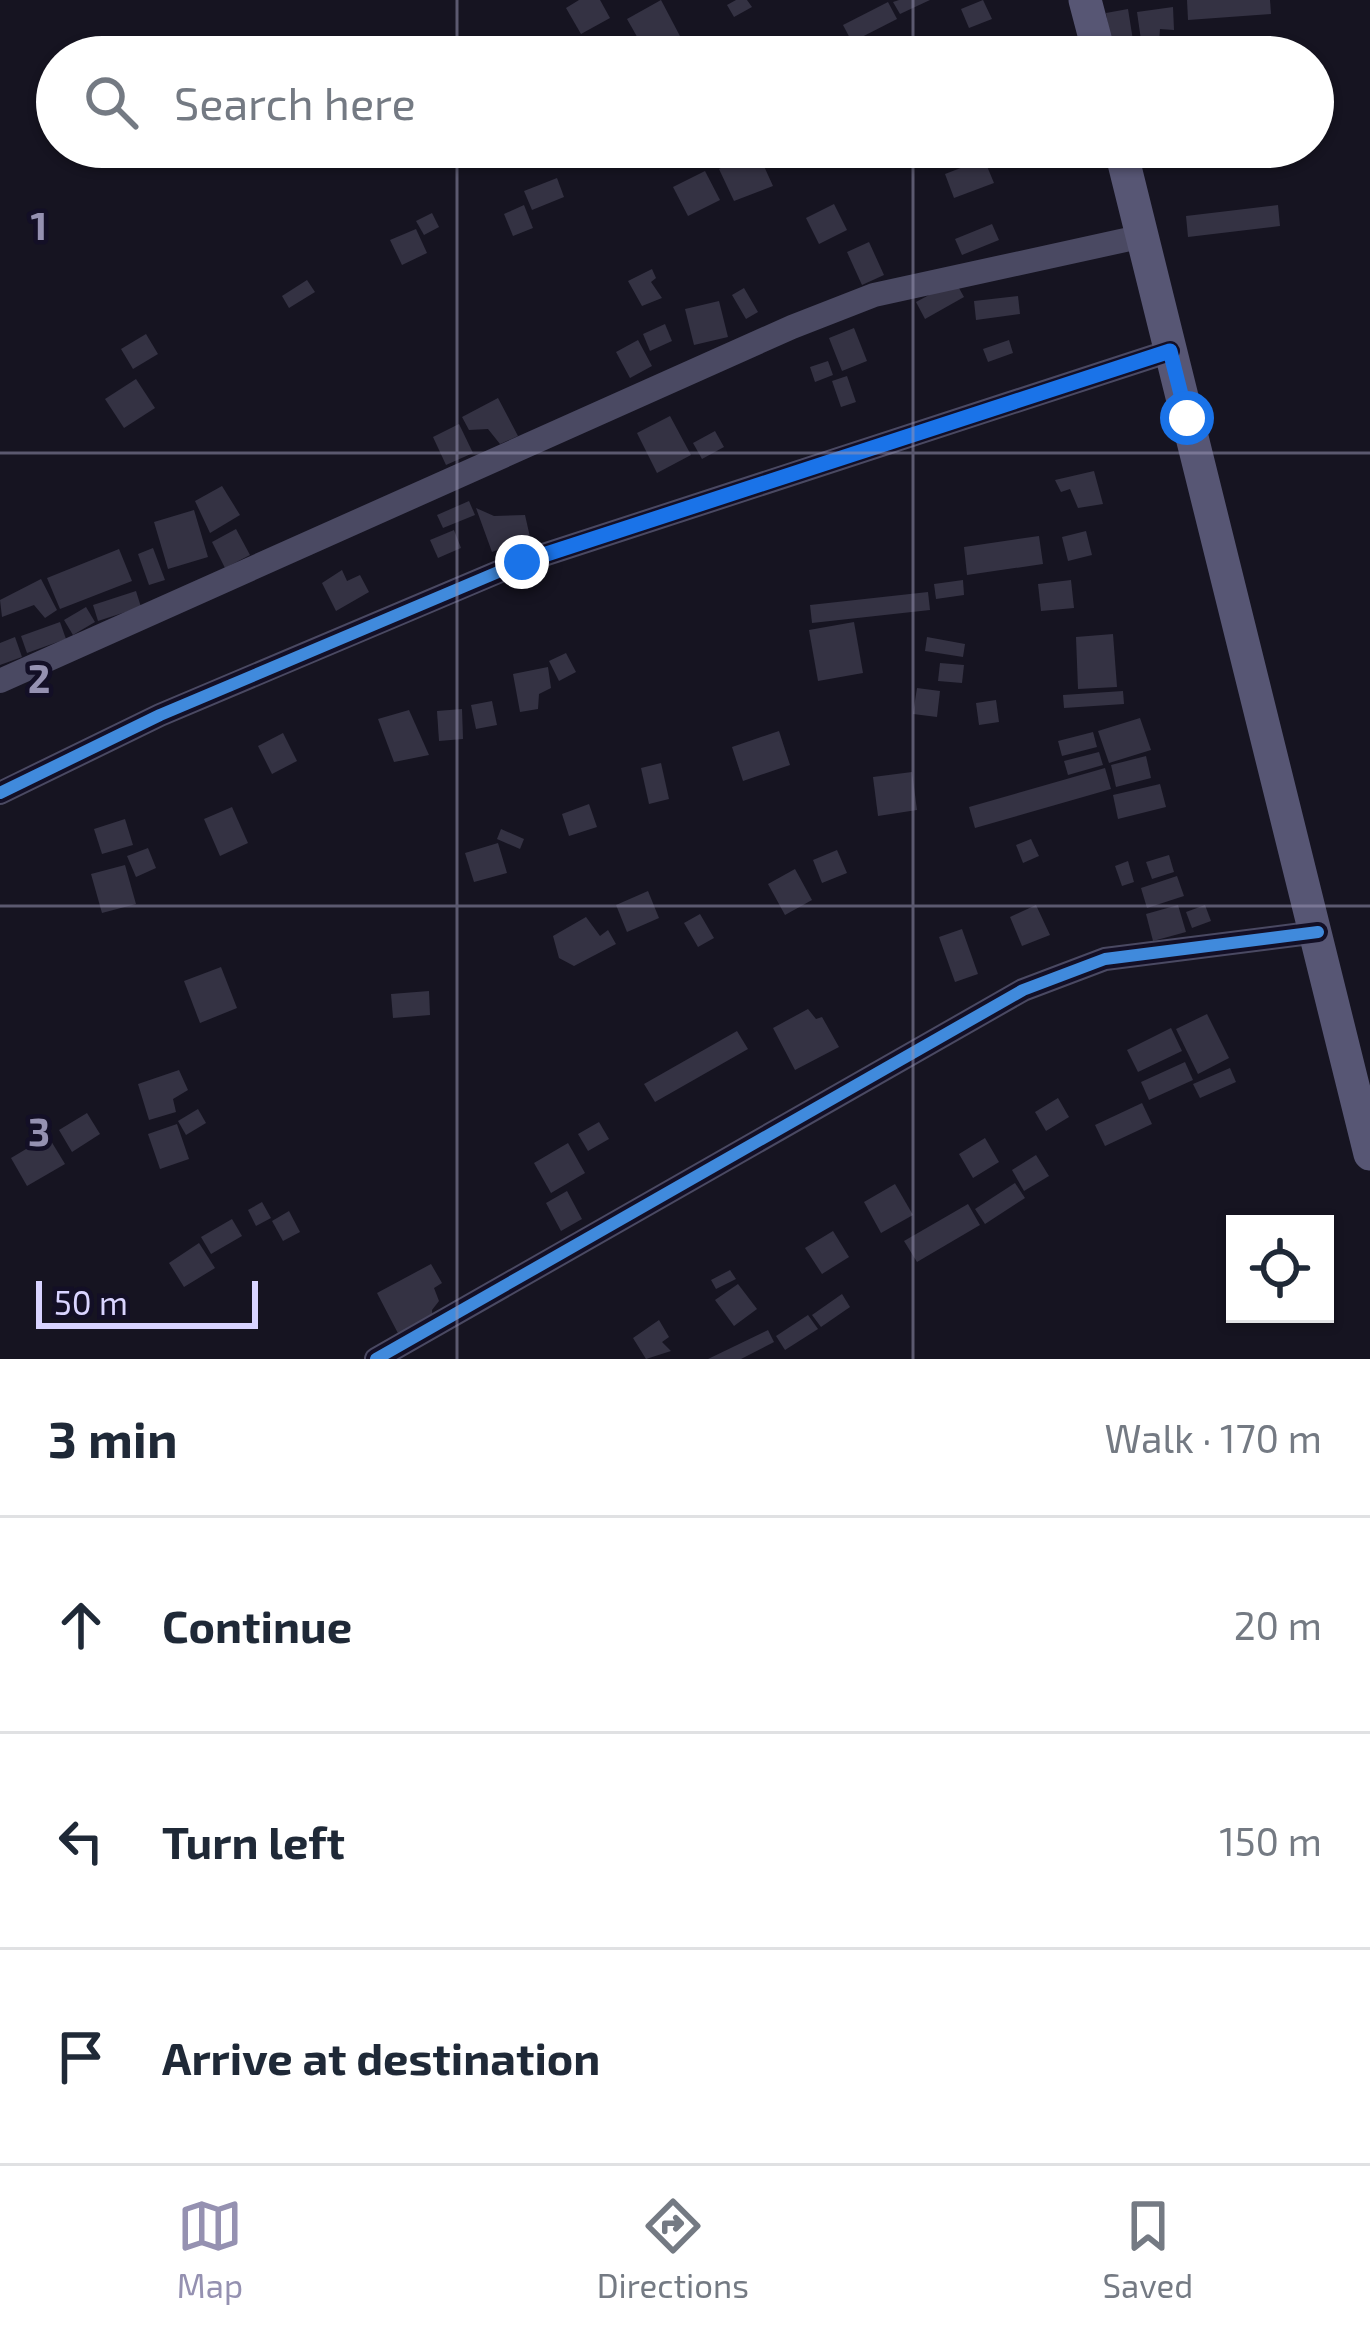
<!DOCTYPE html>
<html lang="en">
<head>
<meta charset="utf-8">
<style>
	:root { --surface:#fff; --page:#f6f6f7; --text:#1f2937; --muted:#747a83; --line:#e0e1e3; --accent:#9591b1 }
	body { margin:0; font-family:"Exo 2",sans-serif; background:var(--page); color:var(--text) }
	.controls { position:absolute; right:36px; bottom:36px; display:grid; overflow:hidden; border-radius:0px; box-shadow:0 3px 9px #0004 }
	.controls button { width:108px; height:108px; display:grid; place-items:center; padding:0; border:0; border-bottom:3px solid var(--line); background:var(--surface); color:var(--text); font:60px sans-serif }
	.scale { position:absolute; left:36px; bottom:30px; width:222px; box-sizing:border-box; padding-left:12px; border:6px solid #d9d4ff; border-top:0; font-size:33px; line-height:42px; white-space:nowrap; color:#d9d4ff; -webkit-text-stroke:9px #130f26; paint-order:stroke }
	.stop { position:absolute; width:36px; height:36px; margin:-27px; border:9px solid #1a73e8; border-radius:50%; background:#fff }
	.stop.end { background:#1a73e8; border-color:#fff; box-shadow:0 3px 12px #0008 }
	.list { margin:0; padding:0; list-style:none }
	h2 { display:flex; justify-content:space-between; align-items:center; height:156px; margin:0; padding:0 48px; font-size:51px }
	h2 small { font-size:39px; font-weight:400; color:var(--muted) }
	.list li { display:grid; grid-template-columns:78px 1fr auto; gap:36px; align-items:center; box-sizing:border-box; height:216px; padding:0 48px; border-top:3px solid var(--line) }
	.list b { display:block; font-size:45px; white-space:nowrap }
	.list em { font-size:39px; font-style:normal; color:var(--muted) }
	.icon { flex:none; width:66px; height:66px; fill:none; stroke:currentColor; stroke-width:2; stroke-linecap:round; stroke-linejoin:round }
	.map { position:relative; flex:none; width:1370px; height:1359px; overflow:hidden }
	.search { position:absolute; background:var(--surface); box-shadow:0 3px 9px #0004; left:36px; right:36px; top:36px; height:132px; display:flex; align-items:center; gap:30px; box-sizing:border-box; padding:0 42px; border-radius:66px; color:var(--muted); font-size:45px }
	.sheet { height:804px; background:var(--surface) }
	nav { display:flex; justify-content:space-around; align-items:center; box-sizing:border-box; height:168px; border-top:3px solid var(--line); background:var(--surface); font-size:33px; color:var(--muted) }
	nav a { display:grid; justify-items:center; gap:6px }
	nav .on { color:var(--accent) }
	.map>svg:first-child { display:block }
</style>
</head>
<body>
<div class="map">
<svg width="1370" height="1359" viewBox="0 0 1370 1359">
	<rect width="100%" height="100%" fill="#161421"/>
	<g fill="#343243">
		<polygon points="579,0 600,0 610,18 581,34 566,8"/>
		<polygon points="661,0 681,38 648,56 627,19"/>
		<polygon points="736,0 747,0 752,7 734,17 727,5"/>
		<polygon points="899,0 930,0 900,14 893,2"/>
		<polygon points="983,0 992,19 969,28 961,9"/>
		<polygon points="1187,0 1270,0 1271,14 1188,20"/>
		<polygon points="888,2 897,19 852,42 843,25"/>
		<polygon points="1173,7 1174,30 1160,29 1159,42 1142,47 1137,12"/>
		<polygon points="1128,9 1135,53 1113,57 1106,13"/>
		<polygon points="986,39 995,57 971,57 967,49"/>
		<polygon points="1181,40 1188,57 1158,57 1156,51"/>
		<polygon points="952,42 958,57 919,57"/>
		<polygon points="708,147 731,147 735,155 718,165"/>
		<polygon points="938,147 1009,147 1012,153 999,159 995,151 949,167"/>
		<polygon points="1254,147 1281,147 1282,159 1255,161"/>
		<polygon points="747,153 754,168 763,164 773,186 734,201 719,169"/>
		<polygon points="984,159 994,183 954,198 945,174"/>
		<polygon points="705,171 720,200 688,216 673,187"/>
		<polygon points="557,178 564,197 532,210 524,191"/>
		<polygon points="834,204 847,230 819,244 806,218"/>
		<polygon points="524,205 533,228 513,236 504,214"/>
		<polygon points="1278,205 1280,226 1188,237 1186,216"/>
		<polygon points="432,213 439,227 424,235 416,221"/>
		<polygon points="992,224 999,240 962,255 955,239"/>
		<polygon points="416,229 427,253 402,265 390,240"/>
		<polygon points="869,242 884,275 862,285 847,252"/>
		<polygon points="652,269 656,278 651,282 662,298 642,306 628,281"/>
		<polygon points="307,280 315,292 289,308 282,296"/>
		<polygon points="955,281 964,297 925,319 916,302"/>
		<polygon points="744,288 758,312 746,319 732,295"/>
		<polygon points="1018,296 1020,314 976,320 974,301"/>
		<polygon points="719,301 728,337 694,345 685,309"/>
		<polygon points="665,324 672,341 650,351 643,334"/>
		<polygon points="854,328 867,361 842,371 829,338"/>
		<polygon points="146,334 158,354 133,369 121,349"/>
		<polygon points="638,340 652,366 630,378 616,352"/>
		<polygon points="1009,340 1013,353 988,362 983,349"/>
		<polygon points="828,361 833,375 815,382 810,367"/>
		<polygon points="847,376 856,402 841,407 832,381"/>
		<polygon points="136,379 155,408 124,428 105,399"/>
		<polygon points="498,398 518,436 500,444 488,429 469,430 462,417"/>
		<polygon points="670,416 691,455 657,473 637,433"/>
		<polygon points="459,424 473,453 446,465 433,437"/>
		<polygon points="715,431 724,447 702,459 693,443"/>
		<polygon points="1094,471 1103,504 1078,508 1070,489 1061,492 1055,480"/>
		<polygon points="222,486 240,515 210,533 195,501"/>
		<polygon points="469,501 475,515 443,528 437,515"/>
		<polygon points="476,508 494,516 525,515 530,537 492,552"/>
		<polygon points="194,510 208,557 168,569 154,522"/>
		<polygon points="236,529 250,555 225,568 212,542"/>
		<polygon points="454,530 461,548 438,558 430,540"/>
		<polygon points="1086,531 1092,555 1068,561 1062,537"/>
		<polygon points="1039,536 1043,564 967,575 964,547"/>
		<polygon points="153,548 165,580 149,585 138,554"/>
		<polygon points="119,549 132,581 60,609 47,578"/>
		<polygon points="342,570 347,581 360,575 369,592 336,611 322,583"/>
		<polygon points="41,579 57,610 45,618 34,605 2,617 0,600"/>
		<polygon points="963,580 964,595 936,599 934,584"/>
		<polygon points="1071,580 1074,608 1041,611 1038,584"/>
		<polygon points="136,591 141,607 98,621 93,605"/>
		<polygon points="928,592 930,610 812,623 810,605"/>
		<polygon points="86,607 95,622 73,635 64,620"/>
		<polygon points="60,622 66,639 27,653 21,636"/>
		<polygon points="854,622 863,673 818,681 809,630"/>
		<polygon points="1113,634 1117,687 1078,689 1076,637"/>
		<polygon points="15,637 22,657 0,665 0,643"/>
		<polygon points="927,637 965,644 963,657 925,651"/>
		<polygon points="566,653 576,672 559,681 549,661"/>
		<polygon points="940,663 964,665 962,683 938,681"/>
		<polygon points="548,667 551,688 539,694 538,709 520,712 513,674"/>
		<polygon points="917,688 940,691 937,717 913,714"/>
		<polygon points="1123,691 1124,704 1064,708 1063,695"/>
		<polygon points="996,700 999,722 979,725 976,703"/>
		<polygon points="492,701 497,725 476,729 471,705"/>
		<polygon points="462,709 463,739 439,741 437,711"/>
		<polygon points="409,710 429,755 394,762 378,719"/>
		<polygon points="1140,718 1151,750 1109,763 1098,731"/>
		<polygon points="779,731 790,765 743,781 732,747"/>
		<polygon points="1093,732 1097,747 1062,756 1058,741"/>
		<polygon points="283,733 297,761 272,774 258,746"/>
		<polygon points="1099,752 1103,765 1068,775 1064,761"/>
		<polygon points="1146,756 1151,778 1116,787 1111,765"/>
		<polygon points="661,763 669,799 649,804 641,768"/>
		<polygon points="1105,768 1111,789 975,828 969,807"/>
		<polygon points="912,772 917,810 878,816 873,777"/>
		<polygon points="1160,784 1166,807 1118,819 1113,795"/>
		<polygon points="589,804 597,827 569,836 562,814"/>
		<polygon points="232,807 248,843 220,856 204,819"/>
		<polygon points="125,819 133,845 102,854 94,829"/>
		<polygon points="501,829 524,839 520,849 497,839"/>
		<polygon points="1031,839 1039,856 1023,863 1016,845"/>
		<polygon points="498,843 507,873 474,882 465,853"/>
		<polygon points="148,848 156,868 136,877 127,856"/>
		<polygon points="837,850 847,873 822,883 813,860"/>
		<polygon points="1169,855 1174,872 1152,879 1146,862"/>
		<polygon points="1128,861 1134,882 1122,886 1115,866"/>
		<polygon points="125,865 136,904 102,913 91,874"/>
		<polygon points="795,869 812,900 785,915 768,884"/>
		<polygon points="1177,876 1184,896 1147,908 1141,888"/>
		<polygon points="648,891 659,918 627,932 616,905"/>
		<polygon points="1036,905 1050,935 1022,946 1010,917"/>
		<polygon points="1178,905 1186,932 1153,941 1146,914"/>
		<polygon points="1205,905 1211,921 1192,928 1186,912"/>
		<polygon points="700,914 714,938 698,947 684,923"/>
		<polygon points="586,917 600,936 608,930 616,944 574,966 559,958 553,936"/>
		<polygon points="962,929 978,974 955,982 939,937"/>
		<polygon points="221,967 237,1008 200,1023 184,981"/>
		<polygon points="429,991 430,1015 393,1018 391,994"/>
		<polygon points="808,1009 816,1019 822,1017 839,1047 795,1070 773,1028"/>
		<polygon points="1207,1014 1229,1058 1198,1074 1176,1029"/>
		<polygon points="1171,1028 1182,1051 1138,1072 1127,1050"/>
		<polygon points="737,1031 748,1049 655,1102 644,1084"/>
		<polygon points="1185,1062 1193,1080 1149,1100 1141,1082"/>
		<polygon points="1230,1068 1236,1082 1200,1098 1193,1084"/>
		<polygon points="179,1070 188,1090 173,1099 176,1112 149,1120 138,1084"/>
		<polygon points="1058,1098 1069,1117 1046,1131 1035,1112"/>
		<polygon points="1142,1103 1152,1124 1105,1146 1095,1125"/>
		<polygon points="198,1109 206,1123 186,1135 178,1121"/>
		<polygon points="87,1113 100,1134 72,1152 59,1130"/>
		<polygon points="599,1122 609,1139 588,1151 578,1134"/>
		<polygon points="177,1124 189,1159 160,1169 148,1134"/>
		<polygon points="48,1136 65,1164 27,1186 11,1158"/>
		<polygon points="985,1138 999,1162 973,1178 959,1154"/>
		<polygon points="568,1143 585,1173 551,1193 534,1163"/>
		<polygon points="1036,1155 1049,1176 1024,1191 1012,1170"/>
		<polygon points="1015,1183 1025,1198 985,1224 975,1209"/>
		<polygon points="895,1184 913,1215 881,1233 864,1202"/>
		<polygon points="567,1191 582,1219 561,1231 546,1203"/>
		<polygon points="262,1202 271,1218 256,1226 248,1210"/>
		<polygon points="968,1204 980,1225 917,1262 904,1241"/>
		<polygon points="289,1211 300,1232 283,1241 272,1221"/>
		<polygon points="232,1219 242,1236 211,1254 201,1237"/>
		<polygon points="833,1231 849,1257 822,1274 805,1248"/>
		<polygon points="199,1243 215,1268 184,1287 169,1263"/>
		<polygon points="431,1264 442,1283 434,1288 439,1301 432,1310 433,1322 402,1341 377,1293"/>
		<polygon points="730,1270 736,1279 716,1289 711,1280"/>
		<polygon points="738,1284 757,1309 734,1326 715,1300"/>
		<polygon points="842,1294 850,1307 821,1327 812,1315"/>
		<polygon points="808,1315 818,1329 785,1350 776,1336"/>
		<polygon points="659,1320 669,1337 662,1342 671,1351 646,1359 633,1338"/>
		<polygon points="768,1330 774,1342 741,1359 708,1359"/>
	</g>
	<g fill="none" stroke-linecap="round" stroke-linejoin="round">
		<g stroke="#4a4962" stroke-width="24">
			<polyline points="0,681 792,327 874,295 1139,237"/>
			<polyline points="0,793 160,715 522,562 1170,351"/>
			<polyline points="376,1359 1023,990 1105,959 1318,932"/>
		</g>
		<g stroke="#575674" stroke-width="33">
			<polyline points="1085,0 1100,57"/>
			<polyline points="1120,147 1370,1154"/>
		</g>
		<g stroke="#130f26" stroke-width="20">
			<g id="cycleway">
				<polyline points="0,793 160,715 522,562 1170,351"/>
				<polyline points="376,1359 1023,990 1105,959 1318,932"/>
			</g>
		</g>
		<use href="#cycleway" stroke="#408adc" stroke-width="12"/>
	</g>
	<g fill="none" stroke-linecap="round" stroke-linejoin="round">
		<polyline stroke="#1a73e8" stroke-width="15" points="522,562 1170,351 1187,418"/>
	</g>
	<path fill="none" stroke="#9591b1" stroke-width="3" stroke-opacity="0.55" d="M457,0V57M913,0V57M457,147V1359M913,147V1359M0,453H1370M0,906H1370"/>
	<g font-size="39" text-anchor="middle" font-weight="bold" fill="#9591b1" stroke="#130f26" stroke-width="9" stroke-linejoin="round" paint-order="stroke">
		<text x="39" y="240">1</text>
		<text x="39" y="693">2</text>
		<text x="39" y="1146">3</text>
	</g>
</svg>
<div class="controls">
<button><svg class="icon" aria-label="locate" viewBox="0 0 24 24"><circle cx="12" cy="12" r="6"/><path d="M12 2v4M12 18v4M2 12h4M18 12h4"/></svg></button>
</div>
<div class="scale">50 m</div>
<div class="stop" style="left:1187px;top:418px"></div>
<div class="stop end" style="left:522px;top:562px"></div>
<div class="search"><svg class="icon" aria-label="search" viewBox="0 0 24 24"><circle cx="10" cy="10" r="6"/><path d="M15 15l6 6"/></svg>Search here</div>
</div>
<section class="sheet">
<h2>3 min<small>Walk · 170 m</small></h2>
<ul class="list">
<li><svg class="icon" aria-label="ahead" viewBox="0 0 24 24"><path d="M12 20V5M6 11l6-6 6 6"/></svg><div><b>Continue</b></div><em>20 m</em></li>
<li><svg class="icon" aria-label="left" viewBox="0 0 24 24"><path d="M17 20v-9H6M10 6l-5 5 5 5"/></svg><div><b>Turn left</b></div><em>150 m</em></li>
<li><svg class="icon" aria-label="arrive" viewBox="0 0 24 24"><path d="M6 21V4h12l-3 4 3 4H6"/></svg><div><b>Arrive at destination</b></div></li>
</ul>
</section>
<nav>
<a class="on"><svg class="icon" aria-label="map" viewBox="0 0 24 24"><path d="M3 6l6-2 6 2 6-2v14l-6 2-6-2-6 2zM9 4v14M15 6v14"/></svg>Map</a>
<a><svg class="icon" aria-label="directions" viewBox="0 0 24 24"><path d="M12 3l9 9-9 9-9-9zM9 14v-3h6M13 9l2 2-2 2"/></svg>Directions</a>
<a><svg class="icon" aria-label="saved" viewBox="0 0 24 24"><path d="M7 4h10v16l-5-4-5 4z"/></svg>Saved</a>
</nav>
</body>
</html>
